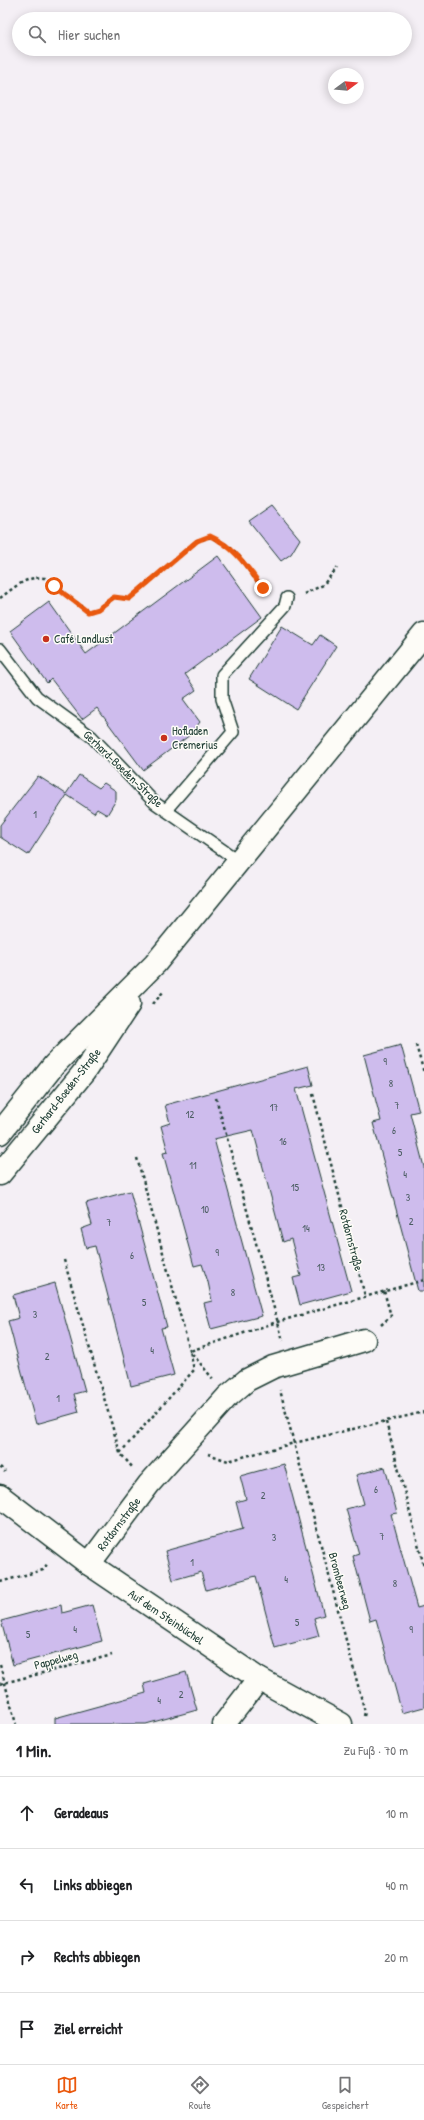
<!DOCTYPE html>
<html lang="de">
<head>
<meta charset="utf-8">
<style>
	:root { --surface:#fff; --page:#f2f2f2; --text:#202124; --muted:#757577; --line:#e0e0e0; --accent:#ea580c }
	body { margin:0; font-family:"Patrick Hand",sans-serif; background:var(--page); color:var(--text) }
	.compass { position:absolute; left:328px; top:68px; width:36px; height:36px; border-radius:50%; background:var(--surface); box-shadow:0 2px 10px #0003; rotate:74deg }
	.stop { position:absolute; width:12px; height:12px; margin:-9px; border:3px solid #ea580c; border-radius:50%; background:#fff }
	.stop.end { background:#ea580c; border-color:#fff; box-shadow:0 1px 4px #0008 }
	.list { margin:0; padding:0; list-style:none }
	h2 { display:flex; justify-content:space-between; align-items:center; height:52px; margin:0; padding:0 16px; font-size:17px }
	h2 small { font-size:13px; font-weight:400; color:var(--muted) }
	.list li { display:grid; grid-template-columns:26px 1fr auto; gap:12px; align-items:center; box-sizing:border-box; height:72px; padding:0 16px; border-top:1px solid var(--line) }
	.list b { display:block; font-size:15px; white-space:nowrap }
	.list em { font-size:13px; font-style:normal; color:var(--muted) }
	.icon { flex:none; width:22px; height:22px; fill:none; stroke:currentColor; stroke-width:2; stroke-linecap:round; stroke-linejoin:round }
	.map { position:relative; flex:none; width:424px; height:1724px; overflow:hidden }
	.search { position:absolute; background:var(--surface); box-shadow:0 2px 10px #0003; left:12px; right:12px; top:12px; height:44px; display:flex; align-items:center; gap:10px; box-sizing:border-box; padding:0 14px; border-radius:22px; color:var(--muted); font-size:15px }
	.sheet { height:340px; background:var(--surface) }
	nav { display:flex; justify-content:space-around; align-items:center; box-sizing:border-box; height:56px; border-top:1px solid var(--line); background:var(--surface); font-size:11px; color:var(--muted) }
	nav a { display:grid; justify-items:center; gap:2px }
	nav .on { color:var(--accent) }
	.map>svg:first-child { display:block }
</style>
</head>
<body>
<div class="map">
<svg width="424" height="1724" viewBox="0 0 424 1724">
	<rect width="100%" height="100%" fill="#f4eff5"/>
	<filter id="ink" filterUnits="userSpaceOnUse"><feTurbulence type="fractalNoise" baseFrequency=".025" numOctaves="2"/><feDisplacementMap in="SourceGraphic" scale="8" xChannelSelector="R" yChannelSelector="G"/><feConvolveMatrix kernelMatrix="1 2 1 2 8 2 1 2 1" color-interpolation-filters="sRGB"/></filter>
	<g filter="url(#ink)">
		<g fill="#cebced" stroke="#1f3d34">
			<polygon points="272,505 300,539 291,554 281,561 249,521"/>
			<polygon points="218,556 262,617 185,674 196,690 183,699 200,722 190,735 143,770 97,708 82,719 51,679 47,683 10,631 49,602 86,654"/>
			<polygon points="282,626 313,645 320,635 336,646 296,709 249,679"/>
			<polygon points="79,775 99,788 104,783 116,791 116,800 107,815 97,809 94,813 67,795 28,855 0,837 0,825 38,776 66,794"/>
			<polygon points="401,1045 419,1111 410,1113 424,1167 424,1291 418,1291 373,1123 381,1121 364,1055"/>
			<polygon points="308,1066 313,1085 296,1089 351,1291 300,1305 293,1278 301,1276 296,1258 291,1239 283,1242 253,1130 214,1139 262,1316 211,1329 204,1303 212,1301 208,1282 202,1264 194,1266 163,1153 168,1152 161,1126 170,1123 165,1105"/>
			<polygon points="130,1191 167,1327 161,1328 174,1375 131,1386 95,1246 86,1248 81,1229 92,1225 86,1203"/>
			<polygon points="55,1283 85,1391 74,1394 79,1412 36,1424 8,1321 19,1318 13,1295"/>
			<polygon points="284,1464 324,1615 314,1618 319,1636 275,1648 256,1576 206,1590 201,1572 173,1580 165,1551 243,1529 236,1502 246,1499 240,1476"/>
			<polygon points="385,1467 397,1513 391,1514 417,1608 424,1606 424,1707 402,1713 376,1619 370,1621 353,1556 359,1554 346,1509 364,1504 356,1475"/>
			<polygon points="61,1605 62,1613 92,1605 102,1641 13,1665 1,1621"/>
			<polygon points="186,1672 197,1710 146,1724 55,1724 55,1718 146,1693 144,1684"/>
		</g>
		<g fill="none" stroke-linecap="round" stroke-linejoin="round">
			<g stroke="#1f3d34" stroke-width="14">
				<g id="lane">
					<polyline points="0,649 37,697 92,737 155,803 240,862"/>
					<polyline points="166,810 233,732 222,699 222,675 285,606 287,598"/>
				</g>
			</g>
			<g stroke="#1f3d34" stroke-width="25">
				<g id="street">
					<polyline points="89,1564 149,1484 227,1397 247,1380 273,1367 364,1340"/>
					<polyline points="224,1724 259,1679"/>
				</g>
			</g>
			<g stroke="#1f3d34" stroke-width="25">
				<g id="secondary">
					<polyline points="0,1133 54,1065 155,964 424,634"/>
					<polyline points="0,1174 84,1072 129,1004"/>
					<polyline points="0,1496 89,1564 259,1679 341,1724"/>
				</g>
			</g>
			<g stroke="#1f3d34" stroke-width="2.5" stroke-dasharray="3 3" stroke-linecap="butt">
				<polyline points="304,594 323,585 337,568"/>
				<path d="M0,598C14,588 27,575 45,578L88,612L98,609L114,597L129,599L197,541L210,537C220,541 229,546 237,554C248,566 255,585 271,591"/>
				<polyline points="153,1004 163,992"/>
				<polyline points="416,1045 424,1073"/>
				<polyline points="313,1094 365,1296"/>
				<polyline points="216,1098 283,1341"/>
				<polyline points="137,1158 190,1351 213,1379"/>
				<polyline points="64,1260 120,1453 133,1468"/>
				<polyline points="381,1325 391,1316 384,1291"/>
				<polyline points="386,1422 424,1566"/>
				<polyline points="120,1453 194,1370 190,1351 277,1322 424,1280"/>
				<polyline points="208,1454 228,1461 294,1443 280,1390"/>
				<polyline points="0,1467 5,1472"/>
				<polyline points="0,1582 43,1570 48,1563"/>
				<polyline points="0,1665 16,1724"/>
				<polyline points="0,1684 112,1655"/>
				<polyline points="364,1716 365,1712 294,1443 424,1412"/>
			</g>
			<use href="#lane" stroke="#fdfcf7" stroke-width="11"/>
			<use href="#street" stroke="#fdfcf7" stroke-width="22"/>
			<use href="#secondary" stroke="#fdfcf7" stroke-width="22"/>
		</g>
	</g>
	<g fill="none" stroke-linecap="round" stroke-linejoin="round" filter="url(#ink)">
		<path stroke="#ea580c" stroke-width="5" d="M54,586L88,612L98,609L114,597L129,599L197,541L210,536C235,547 247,567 263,588"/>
	</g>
	<g fill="#c8321e" stroke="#fdfcf7" stroke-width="1.5">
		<circle cx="46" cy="639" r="4"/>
		<circle cx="164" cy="738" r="4"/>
	</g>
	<g text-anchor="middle" stroke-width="3" stroke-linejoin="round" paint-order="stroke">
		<g font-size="10" fill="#4b5d62">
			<text x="35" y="818">1</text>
			<text x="385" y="1065">9</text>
			<text x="391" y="1087">8</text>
			<text x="397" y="1109">7</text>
			<text x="274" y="1111">17</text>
			<text x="190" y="1118">12</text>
			<text x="394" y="1134">6</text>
			<text x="283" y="1145">16</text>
			<text x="400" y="1156">5</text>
			<text x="193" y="1169">11</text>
			<text x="405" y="1178">4</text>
			<text x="295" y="1191">15</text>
			<text x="408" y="1201">3</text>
			<text x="205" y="1213">10</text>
			<text x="411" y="1225">2</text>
			<text x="109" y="1226">7</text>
			<text x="306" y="1232">14</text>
			<text x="217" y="1256">9</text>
			<text x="132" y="1259">6</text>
			<text x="321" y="1271">13</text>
			<text x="233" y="1296">8</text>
			<text x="144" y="1306">5</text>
			<text x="35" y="1318">3</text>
			<text x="152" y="1354">4</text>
			<text x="47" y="1360">2</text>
			<text x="58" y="1402">1</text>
			<text x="376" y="1493">6</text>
			<text x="263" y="1499">2</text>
			<text x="382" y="1540">7</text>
			<text x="274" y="1541">3</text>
			<text x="192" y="1566">1</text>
			<text x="286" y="1583">4</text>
			<text x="395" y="1587">8</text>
			<text x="297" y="1626">5</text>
			<text x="75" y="1633">4</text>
			<text x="411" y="1633">9</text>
			<text x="28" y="1638">5</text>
			<text x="181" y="1698">2</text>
			<text x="159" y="1704">4</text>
		</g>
		<g font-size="12" fill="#1f3d34" stroke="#fdfcf7" text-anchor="start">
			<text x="54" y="643">Café Landlust</text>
			<text x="172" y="735">Hofladen<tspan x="172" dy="14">Cremerius</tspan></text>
		</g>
		<g font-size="12" fill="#1f3d34" stroke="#fdfcf7">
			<text transform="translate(123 769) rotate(44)" y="4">Gerhard-Boeden-Straße</text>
			<text transform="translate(66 1091) rotate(-52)" y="4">Gerhard-Boeden-Straße</text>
			<text transform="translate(351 1240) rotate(75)" y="4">Rotdornstraße</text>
			<text transform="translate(119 1524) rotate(-53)" y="4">Rotdornstraße</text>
			<text transform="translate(340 1581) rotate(75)" y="4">Brombeerweg</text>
			<text transform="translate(166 1617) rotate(34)" y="4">Auf dem Steinbüchel</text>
			<text transform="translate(56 1660) rotate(-15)" y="4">Pappelweg</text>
		</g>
	</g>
</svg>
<svg class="compass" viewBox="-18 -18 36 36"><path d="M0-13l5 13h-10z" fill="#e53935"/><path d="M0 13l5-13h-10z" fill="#757577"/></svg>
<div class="stop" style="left:54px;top:586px"></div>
<div class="stop end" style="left:263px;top:588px"></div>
<div class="search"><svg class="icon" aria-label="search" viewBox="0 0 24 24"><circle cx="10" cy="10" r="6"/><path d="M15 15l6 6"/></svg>Hier suchen</div>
</div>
<section class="sheet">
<h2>1 Min.<small>Zu Fuß · 70 m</small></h2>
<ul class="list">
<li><svg class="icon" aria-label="ahead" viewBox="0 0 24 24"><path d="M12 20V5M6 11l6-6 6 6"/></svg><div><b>Geradeaus</b></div><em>10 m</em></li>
<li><svg class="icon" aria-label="left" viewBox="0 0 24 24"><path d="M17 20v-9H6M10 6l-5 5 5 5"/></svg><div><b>Links abbiegen</b></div><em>40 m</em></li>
<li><svg class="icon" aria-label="right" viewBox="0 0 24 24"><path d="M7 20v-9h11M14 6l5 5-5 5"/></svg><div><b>Rechts abbiegen</b></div><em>20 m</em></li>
<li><svg class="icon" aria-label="arrive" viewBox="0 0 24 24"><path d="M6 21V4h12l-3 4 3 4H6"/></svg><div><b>Ziel erreicht</b></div></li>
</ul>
</section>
<nav>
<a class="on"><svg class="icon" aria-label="map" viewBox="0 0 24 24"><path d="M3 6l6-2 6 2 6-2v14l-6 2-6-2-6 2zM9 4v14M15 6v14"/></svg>Karte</a>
<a><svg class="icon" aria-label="directions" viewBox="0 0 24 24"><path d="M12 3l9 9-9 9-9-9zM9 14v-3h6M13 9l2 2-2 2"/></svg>Route</a>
<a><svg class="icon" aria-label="saved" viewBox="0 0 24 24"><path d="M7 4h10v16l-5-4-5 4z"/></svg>Gespeichert</a>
</nav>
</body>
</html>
